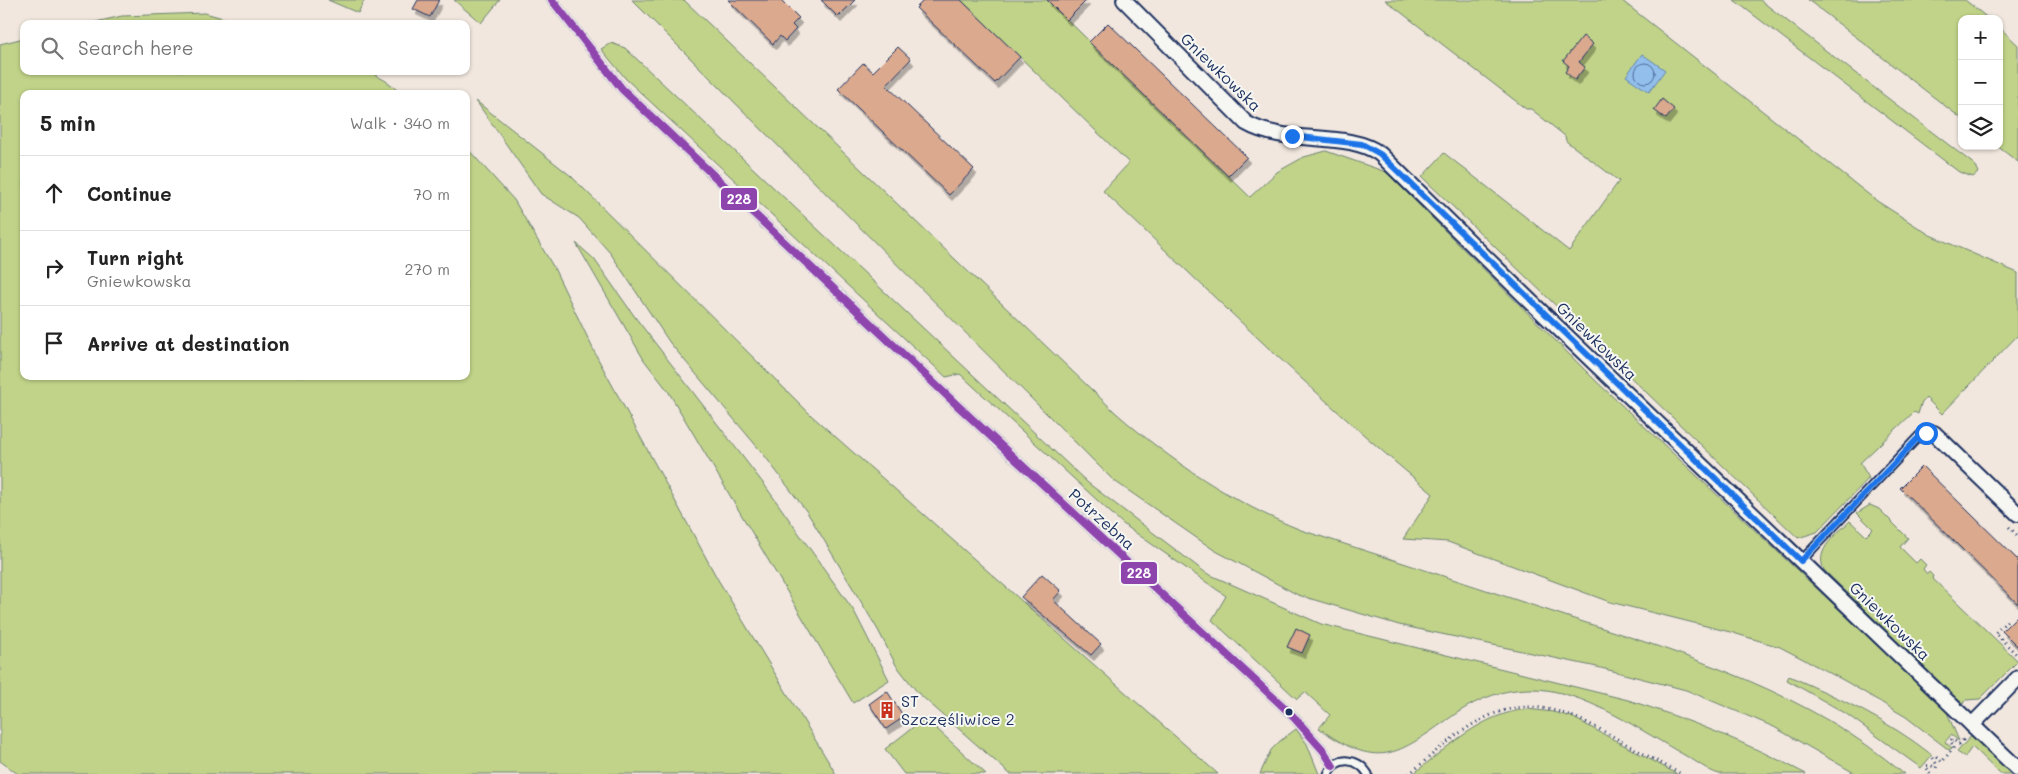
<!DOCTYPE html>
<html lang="en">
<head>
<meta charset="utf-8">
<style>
	:root { --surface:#fff; --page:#f6f6f6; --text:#222; --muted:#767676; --line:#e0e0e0 }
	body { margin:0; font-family:Mali,sans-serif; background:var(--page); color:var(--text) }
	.controls { position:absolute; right:15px; top:15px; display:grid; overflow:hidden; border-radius:10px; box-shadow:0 1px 4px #0004 }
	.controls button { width:45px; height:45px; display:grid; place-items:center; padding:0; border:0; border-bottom:1px solid var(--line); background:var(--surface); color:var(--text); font:25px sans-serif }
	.stop { position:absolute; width:15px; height:15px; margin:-11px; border:4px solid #1a73e8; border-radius:50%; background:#fff }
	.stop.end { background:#1a73e8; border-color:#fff; box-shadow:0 1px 5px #0008 }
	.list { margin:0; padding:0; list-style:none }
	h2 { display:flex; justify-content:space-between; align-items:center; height:65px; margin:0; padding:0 20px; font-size:21px }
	h2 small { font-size:16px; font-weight:400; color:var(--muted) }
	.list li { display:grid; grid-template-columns:32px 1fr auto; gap:15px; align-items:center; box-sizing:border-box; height:75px; padding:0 20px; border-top:1px solid var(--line) }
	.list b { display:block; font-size:19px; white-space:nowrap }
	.list p { margin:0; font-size:16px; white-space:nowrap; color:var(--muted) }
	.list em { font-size:16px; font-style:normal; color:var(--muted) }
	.icon { flex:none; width:28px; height:28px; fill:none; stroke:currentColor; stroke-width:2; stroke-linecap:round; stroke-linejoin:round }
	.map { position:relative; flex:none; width:2018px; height:774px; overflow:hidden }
	.search { position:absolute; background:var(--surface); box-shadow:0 1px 4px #0004; left:20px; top:20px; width:450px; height:55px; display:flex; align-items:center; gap:12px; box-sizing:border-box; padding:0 18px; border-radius:10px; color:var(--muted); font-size:19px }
	.panel { position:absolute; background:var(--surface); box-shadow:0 1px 4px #0004; left:20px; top:90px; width:450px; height:290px; border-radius:10px }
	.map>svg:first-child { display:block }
</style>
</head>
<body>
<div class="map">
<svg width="2018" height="774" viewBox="0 0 2018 774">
	<defs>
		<filter id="shadow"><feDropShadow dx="3" dy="5.5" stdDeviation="0" flood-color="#0004"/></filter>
	</defs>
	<rect width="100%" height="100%" fill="#f1e7de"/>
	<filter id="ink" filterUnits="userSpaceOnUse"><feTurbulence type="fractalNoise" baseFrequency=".02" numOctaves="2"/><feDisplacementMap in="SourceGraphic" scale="10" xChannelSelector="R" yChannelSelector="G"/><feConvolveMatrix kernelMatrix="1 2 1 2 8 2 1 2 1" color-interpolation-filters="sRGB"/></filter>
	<g filter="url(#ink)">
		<g fill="#c0d388" stroke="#6e8173">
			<polygon points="328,0 368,0 364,1 358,13"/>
			<polygon points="454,0 500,0 481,23"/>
			<path d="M632,0H684L1116,413C1171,461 1233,503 1301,530C1391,559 1481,588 1571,618C1689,656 1808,692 1904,774H1856L1774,727L1686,690L1597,667L1399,625L1298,595L1214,550L1113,480Z"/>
			<path d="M961,0H1047L1250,197L1277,172L1304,157L1326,151L1386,172L1596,381L1946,710L1959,741L1951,735L1945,742L1952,748L1949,750L1906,717L1845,681L1780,647L1730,632L1610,602L1448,542L1403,539L1433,494C1318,399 1212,294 1103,191L1129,163Z"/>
			<polygon points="1385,0 1621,0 1877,201 1930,235 2018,273 2018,335 1942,414 1926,398 1921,404 1918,414 1914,412 1860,463 1869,478 1817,532 1798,538 1422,177 1444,153 1569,251 1619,181 1566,141 1565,136 1531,109 1526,109"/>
			<polygon points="1734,0 1760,0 1975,165 1979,172 1973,177 1959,172"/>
			<polygon points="1808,0 1965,0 1989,19 1962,19 1962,119"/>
			<polygon points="205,13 244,24 87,24 122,16"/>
			<polygon points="1999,27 2018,45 2018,162 1997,146 1999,146"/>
			<polygon points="24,38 24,71 368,71 386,81 402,94 24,94 24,376 466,376 466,147 514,200 554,268 597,357 717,578 836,774 18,774 0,761 0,44"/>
			<path d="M611,43L625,48L1088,483L1206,573L1321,624L1628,700C1690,720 1748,743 1806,774C1784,774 1763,774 1742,774C1735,774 1725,774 1719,774C1708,771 1696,761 1686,756C1643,732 1581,688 1531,689C1504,689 1480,698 1457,713C1400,752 1382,774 1319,728L1330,715L1305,692L1297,699L1212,620L1226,596L1123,524L960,374L946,377L626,79L601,49Z"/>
			<polygon points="476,101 571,176 812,416 1218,774 1010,774 918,693 896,665 878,630 807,512 764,455 670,343 611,254 579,218 541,194"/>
			<polygon points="576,243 594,259 635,317 766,487 854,611 889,680 853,703 668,391 644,360"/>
			<path d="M1870,505L1879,509L1908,538L1900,547L1916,563L1920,559L1926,565L1923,569L1927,574L1929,572L1933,576L1932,578L2018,661L1980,699L1966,700L1964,704L1957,700L1824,570C1814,549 1837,534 1850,521L1866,536L1873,529L1857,513Z"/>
			<path d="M1789,676C1840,698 1889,721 1932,755L1921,768L1845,713L1787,680Z"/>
			<path d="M1527,709L1553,712L1572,717L1677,774H1413C1448,747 1481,714 1527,709Z"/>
			<polygon points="925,718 986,774 904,774 885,749"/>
			<polygon points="1296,729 1307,744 1319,774 1260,774 1271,750 1280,741"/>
			<polygon points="1972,735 2013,774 2000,774 1972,747 1965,757 1957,752"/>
		</g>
		<polygon fill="#93bfec" stroke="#6385b3" points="1642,54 1665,70 1649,92 1626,76"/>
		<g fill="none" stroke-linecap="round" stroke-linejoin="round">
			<circle stroke="#4b6997" stroke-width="1" cx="1645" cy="73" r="10"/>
		</g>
		<g fill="#dba98e" stroke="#1b2f5e" filter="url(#shadow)">
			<polygon points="418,0 439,0 430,17 413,9"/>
			<polygon points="728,0 781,0 799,18 792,25 796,29 785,41 780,36 773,44"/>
			<polygon points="821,0 855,0 838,17"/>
			<polygon points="924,0 961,0 1020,57 995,83 916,8"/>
			<polygon points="1047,0 1087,0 1067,20"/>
			<polygon points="1108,23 1247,157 1228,176 1089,42"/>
			<polygon points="1583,36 1593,44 1579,62 1585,67 1575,80 1565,72 1569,66 1563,61"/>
			<polygon points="898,47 911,59 886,85 974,169 949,195 838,89 863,63 873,72"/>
			<polygon points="1662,99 1674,109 1666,119 1654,110"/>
			<polygon points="1922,466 2018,560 2018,604 1900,488"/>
			<polygon points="1042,574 1061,591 1053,600 1101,644 1091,655 1021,597"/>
			<polygon points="2018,615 2018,647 2002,631"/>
			<polygon points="1296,628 1310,635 1302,653 1287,647"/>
			<polygon points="887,691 904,717 886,729 869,704"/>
		</g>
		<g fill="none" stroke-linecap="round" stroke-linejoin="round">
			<g stroke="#1b2f5e" stroke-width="11">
				<g id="lane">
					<polyline points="552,0 622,89 958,406 1289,712 1323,750 1333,766"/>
					<polyline points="1801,561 1919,436 1934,433"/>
					<path d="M1328,774C1337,755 1358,758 1368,774"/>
				</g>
			</g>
			<g stroke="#1b2f5e" stroke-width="18">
				<g id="street">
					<path d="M1124,0L1246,123C1285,146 1348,130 1380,154L1530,301L2018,769"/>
					<polyline points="1934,433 2018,514"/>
					<polyline points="1972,725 2018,678"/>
				</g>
			</g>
			<g stroke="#1b2f5e" stroke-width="3" stroke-dasharray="1 4" stroke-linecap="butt">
				<polyline points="2009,527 2018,536"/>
				<polyline points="2007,621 1995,633 2018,656"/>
				<path d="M1409,774C1434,754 1459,729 1489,716C1535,695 1574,715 1614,737C1636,750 1659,762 1681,774"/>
				<polyline points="1930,774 1926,766 1930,765 1936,768 1937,765 1933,758 1937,757 1942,762 1954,747 1950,741 1952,739 1959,744 1963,740 1961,738"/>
			</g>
			<use href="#lane" stroke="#f6f6f2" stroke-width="7"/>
			<use href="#street" stroke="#f6f6f2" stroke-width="14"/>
			<g stroke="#f6f6f2" stroke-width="11">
				<polyline id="bus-1" points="552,0 622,89 958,406 1289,712 1323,750 1333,766"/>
			</g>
			<use href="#bus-1" stroke="#8e44ad" stroke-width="8"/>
		</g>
	</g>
	<g fill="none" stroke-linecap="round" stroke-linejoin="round" filter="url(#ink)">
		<polyline stroke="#1a73e8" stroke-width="6" points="1292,136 1362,144 1380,154 1801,561 1917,439 1926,433"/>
	</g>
	<defs>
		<g id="building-bare" transform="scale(1.35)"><path d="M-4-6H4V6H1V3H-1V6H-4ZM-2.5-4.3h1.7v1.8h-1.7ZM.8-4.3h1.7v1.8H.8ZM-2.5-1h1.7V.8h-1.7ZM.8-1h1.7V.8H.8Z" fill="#c8321e" stroke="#f6f6f2" stroke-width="2.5" paint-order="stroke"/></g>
	</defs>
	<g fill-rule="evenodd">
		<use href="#building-bare" x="887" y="710"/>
	</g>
	<circle fill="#1b2f5e" stroke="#f6f6f2" stroke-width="2" cx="1289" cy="712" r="4.5"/>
	<g text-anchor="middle" stroke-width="4" stroke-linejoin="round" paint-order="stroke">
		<g font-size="16" fill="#1b2f5e" stroke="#f6f6f2">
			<text transform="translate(1221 72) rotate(44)" y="6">Gniewkowska</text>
			<text transform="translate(1597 341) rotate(44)" y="6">Gniewkowska</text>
			<text transform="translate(1102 519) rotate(42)" y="6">Potrzebna</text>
			<text transform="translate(1890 621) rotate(44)" y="6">Gniewkowska</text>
		</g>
		<g font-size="16" fill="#1b2f5e" stroke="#f6f6f2" text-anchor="start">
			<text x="901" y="707">ST<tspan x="901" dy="18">Szczęśliwice 2</tspan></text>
		</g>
	</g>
	<g stroke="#f6f6f2" stroke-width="2">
		<rect x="720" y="187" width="38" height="24" rx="5" fill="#8e44ad"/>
		<rect x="1120" y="561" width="38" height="24" rx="5" fill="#8e44ad"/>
	</g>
	<g font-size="14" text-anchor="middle" font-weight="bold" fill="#fff">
		<text x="739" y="204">228</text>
		<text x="1139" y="578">228</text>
	</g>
</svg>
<div class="controls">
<button>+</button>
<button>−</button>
<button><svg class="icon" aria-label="layers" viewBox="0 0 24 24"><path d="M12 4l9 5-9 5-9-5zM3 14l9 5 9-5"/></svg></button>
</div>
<div class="stop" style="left:1926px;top:433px"></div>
<div class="stop end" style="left:1292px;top:136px"></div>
<div class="search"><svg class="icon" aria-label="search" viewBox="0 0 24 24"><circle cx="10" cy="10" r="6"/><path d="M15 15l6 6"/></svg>Search here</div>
<section class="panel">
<h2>5 min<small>Walk · 340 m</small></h2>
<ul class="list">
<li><svg class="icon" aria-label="ahead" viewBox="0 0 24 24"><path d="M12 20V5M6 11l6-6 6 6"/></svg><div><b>Continue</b></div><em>70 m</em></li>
<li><svg class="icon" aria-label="right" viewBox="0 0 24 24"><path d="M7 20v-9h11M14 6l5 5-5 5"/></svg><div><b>Turn right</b><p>Gniewkowska</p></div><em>270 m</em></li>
<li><svg class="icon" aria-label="arrive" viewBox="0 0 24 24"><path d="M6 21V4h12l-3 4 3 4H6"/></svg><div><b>Arrive at destination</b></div></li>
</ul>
</section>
</div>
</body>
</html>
